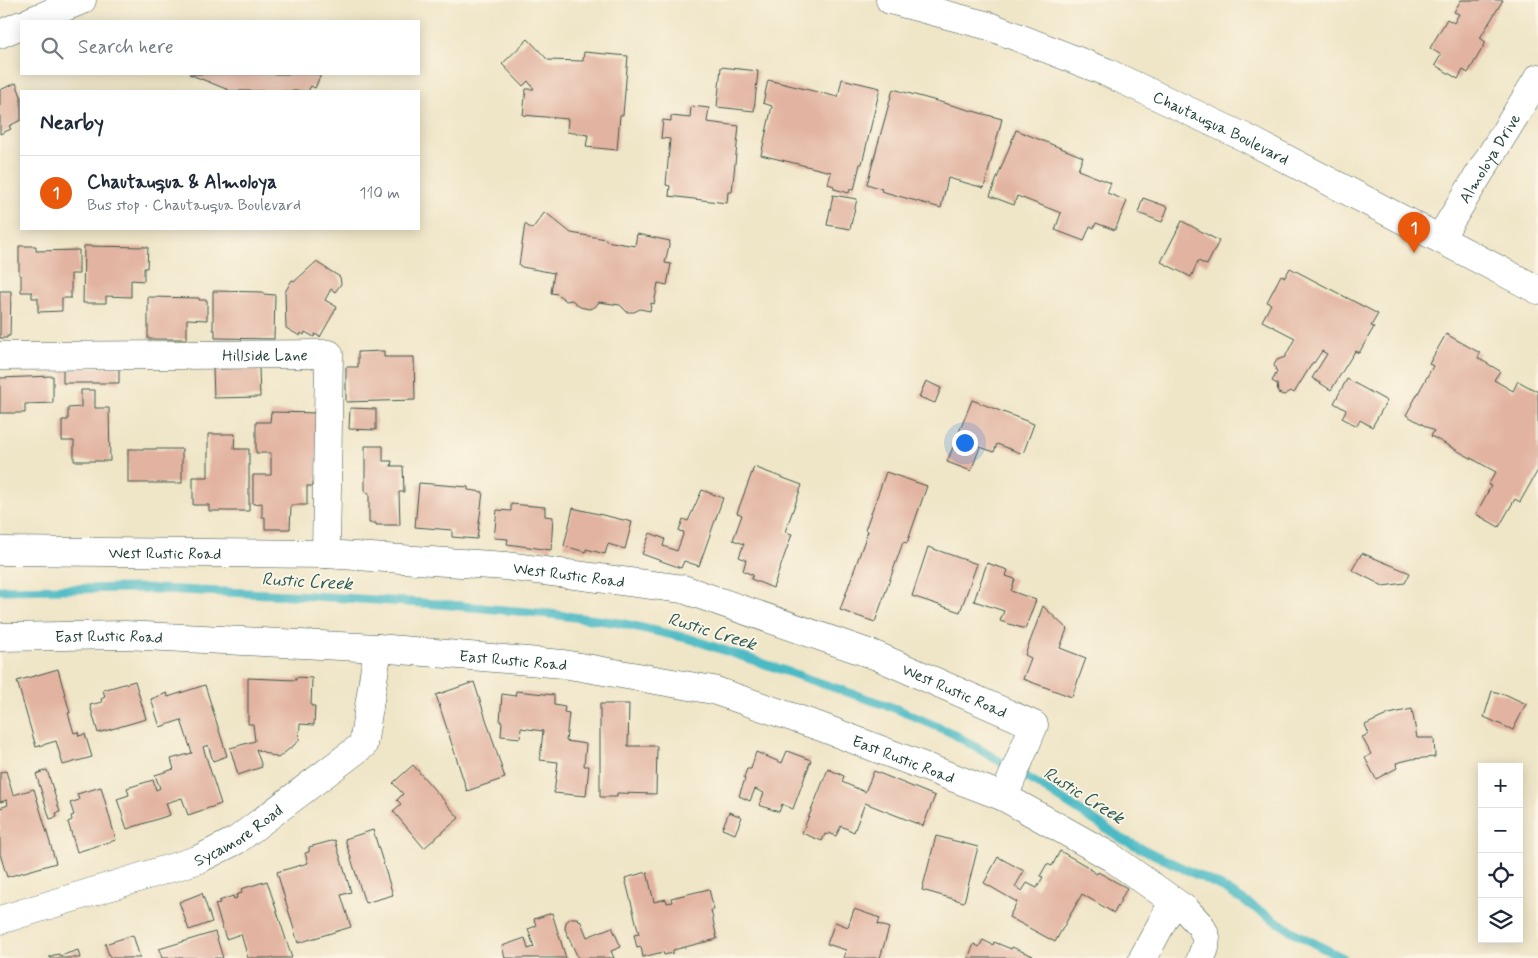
<!DOCTYPE html>
<html lang="en">
<head>
<meta charset="utf-8">
<style>
	:root { --surface:#fff; --page:#f6f6f7; --text:#1f2937; --muted:#747a83; --line:#e0e1e3; --accent:#ea580c }
	body { margin:0; font-family:Mynerve,sans-serif; background:var(--page); color:var(--text) }
	.controls { position:absolute; right:15px; bottom:15px; display:grid; overflow:hidden; border-radius:0px; box-shadow:0 2px 12px #0003 }
	.controls button { width:45px; height:45px; display:grid; place-items:center; padding:0; border:0; border-bottom:1px solid var(--line); background:var(--surface); color:var(--text); font:25px sans-serif }
	.you { position:absolute; left:964px; top:442px; width:18px; height:18px; margin:-12px; border:4px solid #fff; border-radius:50%; background:#1a73e8; box-shadow:0 0 0 8px #1a73e833 }
	.badge { display:grid; place-items:center; width:32px; height:32px; border-radius:50%; background:var(--accent); color:#fff; font-size:16px; font-weight:700 }
	.pin { position:absolute; translate:-50% -41px; filter:drop-shadow(0 1px 2px #0008) }
	.pin::after { content:''; position:absolute; top:26px; width:18px; height:15px; background:inherit; clip-path:polygon(0 0,100% 0,50% 100%) }
	.list { margin:0; padding:0; list-style:none }
	h2 { display:flex; justify-content:space-between; align-items:center; height:65px; margin:0; padding:0 20px; font-size:21px }
	h2 small { font-size:16px; font-weight:400; color:var(--muted) }
	.list li { display:grid; grid-template-columns:32px 1fr auto; gap:15px; align-items:center; box-sizing:border-box; height:75px; padding:0 20px; border-top:1px solid var(--line) }
	.list b { display:block; font-size:19px; white-space:nowrap }
	.list p { margin:0; font-size:16px; white-space:nowrap; color:var(--muted) }
	.list em { font-size:16px; font-style:normal; color:var(--muted) }
	.icon { flex:none; width:28px; height:28px; fill:none; stroke:currentColor; stroke-width:2; stroke-linecap:round; stroke-linejoin:round }
	.map { position:relative; flex:none; width:1538px; height:958px; overflow:hidden }
	.search { position:absolute; background:var(--surface); box-shadow:0 2px 12px #0003; left:20px; top:20px; width:400px; height:55px; display:flex; align-items:center; gap:12px; box-sizing:border-box; padding:0 18px; border-radius:0px; color:var(--muted); font-size:19px }
	.panel { position:absolute; background:var(--surface); box-shadow:0 2px 12px #0003; left:20px; top:90px; width:400px; height:140px; border-radius:0px }
	.map>svg:first-child { display:block }
</style>
</head>
<body>
<div class="map">
<svg width="1538" height="958" viewBox="0 0 1538 958">
	<rect width="100%" height="100%" fill="#fcf5e5"/>
	<filter id="ink" filterUnits="userSpaceOnUse"><feTurbulence type="fractalNoise" baseFrequency=".02" numOctaves="2"/><feDisplacementMap in="SourceGraphic" scale="10" xChannelSelector="R" yChannelSelector="G"/><feConvolveMatrix kernelMatrix="1 2 1 2 8 2 1 2 1" color-interpolation-filters="sRGB"/></filter>
	<filter id="wash" filterUnits="userSpaceOnUse"><feTurbulence type="fractalNoise" baseFrequency=".0096" numOctaves="4" result="noise"/><feDisplacementMap in="SourceGraphic" scale="20" xChannelSelector="R" yChannelSelector="G"/><feGaussianBlur stdDeviation="1.12" result="paint"/><feColorMatrix in="noise" values="0 0 0 0 0 0 0 0 0 0 0 0 0 0 0 0 0 1.4 0 .05"/><feComposite in="paint" operator="in"/></filter>
	<g filter="url(#wash)">
		<rect width="100%" height="100%" fill="#efe5c7"/>
		<g fill="none" stroke-linecap="round" stroke-linejoin="round">
			<polyline stroke="#4cbac4" stroke-width="9" points="0,590 133,588 313,596 438,604 550,614 620,623 691,639 897,709 952,733 1038,784 1124,840 1220,886 1300,936 1343,958"/>
		</g>
		<g id="blocks">
			<g fill="#e2b3a0">
				<polygon points="1461,0 1503,0 1480,38 1486,42 1468,73 1463,70 1458,79 1435,65 1441,55 1430,48 1447,19 1454,23 1459,14 1454,12"/>
				<polygon points="528,39 548,60 583,61 584,52 628,56 623,115 620,115 617,150 586,147 588,135 567,132 568,119 523,115 526,89 534,89 528,81 523,86 502,64"/>
				<polygon points="721,67 758,71 754,111 717,107"/>
				<polygon points="189,74 321,74 315,88 311,86 308,91 231,91"/>
				<polygon points="842,79 880,88 862,164 860,164 854,190 850,189 849,193 834,189 834,186 828,184 831,172 761,155 772,106 763,103 768,80 838,97"/>
				<polygon points="16,83 21,96 21,120 9,126 11,129 0,134 0,90"/>
				<polygon points="893,89 1002,119 984,188 948,178 941,208 881,191 882,189 867,184"/>
				<polygon points="691,106 709,108 707,122 739,126 732,192 728,192 727,203 669,196 670,186 666,185 670,139 661,138 663,120 671,121 671,116 690,118"/>
				<polygon points="1016,130 1083,157 1078,170 1111,183 1107,193 1127,201 1115,230 1096,223 1094,228 1090,226 1084,241 1055,230 1061,213 1017,196 1014,205 990,196"/>
				<polygon points="833,195 857,199 850,229 827,225"/>
				<polygon points="1143,198 1168,207 1162,222 1138,213"/>
				<polygon points="545,212 571,233 606,239 606,241 635,246 637,234 670,241 665,263 671,264 667,285 658,283 654,304 651,303 650,311 640,309 634,312 627,312 620,305 599,302 595,307 589,309 580,307 572,300 566,301 558,294 551,293 554,273 522,267 519,265 525,224 532,229"/>
				<polygon points="1182,221 1219,241 1207,265 1198,261 1191,277 1161,262"/>
				<polygon points="19,246 36,246 36,251 79,250 79,274 71,274 71,298 62,298 62,311 38,312 38,298 32,298 32,292 21,292 21,275 19,275"/>
				<polygon points="84,246 148,247 147,268 144,268 144,281 131,280 131,297 106,296 106,303 83,303"/>
				<polygon points="316,262 340,277 341,284 335,292 331,289 325,300 337,307 320,337 315,334 314,337 305,332 304,335 301,333 300,336 286,328 285,292 292,280 295,281"/>
				<polygon points="1290,268 1378,314 1371,326 1374,327 1359,353 1355,351 1331,390 1312,378 1327,354 1322,351 1314,363 1313,362 1294,393 1291,391 1284,395 1278,393 1277,384 1272,381 1277,372 1274,365 1277,360 1285,357 1295,338 1262,321 1271,304 1267,302 1281,275 1285,277"/>
				<polygon points="0,291 11,291 10,336 7,336 7,338 0,338"/>
				<polygon points="213,291 263,292 263,294 275,295 274,339 215,338 215,330 213,330"/>
				<polygon points="148,297 199,298 199,300 207,300 207,320 187,319 187,339 148,339"/>
				<polygon points="1446,334 1480,353 1478,358 1500,371 1494,380 1513,391 1518,381 1538,392 1538,470 1520,502 1515,499 1499,527 1476,514 1491,486 1488,485 1496,472 1431,436 1434,431 1406,415 1433,366 1429,364"/>
				<polygon points="384,351 384,357 414,357 415,400 346,402 346,367 358,367 358,352"/>
				<polygon points="119,367 119,383 63,383 63,368"/>
				<polygon points="259,368 260,397 214,398 213,369"/>
				<polygon points="53,376 53,403 25,404 25,413 0,413 0,378"/>
				<polygon points="1347,379 1387,401 1372,427 1360,420 1357,426 1342,418 1346,410 1334,403"/>
				<polygon points="926,381 941,388 935,403 919,397"/>
				<polygon points="81,390 95,390 95,408 109,408 110,461 74,461 74,441 62,441 62,420 68,420 68,408 81,407"/>
				<polygon points="972,400 1034,424 1023,454 997,444 994,452 980,447 971,471 947,462"/>
				<polygon points="350,408 376,409 376,430 349,429"/>
				<polygon points="271,412 321,413 316,486 307,486 307,505 291,505 290,529 265,529 265,517 262,517 262,503 253,504 253,475 271,475 271,453 256,453 256,422 270,422"/>
				<polygon points="208,434 235,434 234,449 249,449 249,511 209,511 209,505 193,505 193,477 208,477"/>
				<polygon points="365,446 383,446 383,461 392,461 391,466 403,466 404,492 399,492 400,525 376,525 376,523 369,523 369,493 365,492"/>
				<rect x="128" y="449" width="54" height="34"/>
				<polygon points="754,467 802,485 785,532 792,534 773,588 751,579 753,575 743,571 746,560 739,557 744,544 733,540 742,515 737,513"/>
				<polygon points="886,472 927,486 907,543 903,542 875,622 840,610 868,531 865,530"/>
				<polygon points="419,483 468,487 468,490 483,492 477,539 452,537 452,530 415,527"/>
				<polygon points="702,490 723,498 699,566 684,561 681,568 642,554 650,533 665,539 663,546 677,551 684,532 679,531 683,519 688,521"/>
				<polygon points="511,504 545,507 545,516 553,517 551,550 507,544 508,539 494,538 497,510 511,511"/>
				<polygon points="573,508 632,522 625,549 608,544 605,554 586,549 586,552 564,546"/>
				<polygon points="928,547 977,564 960,612 912,596"/>
				<polygon points="1362,553 1410,573 1405,583 1383,586 1352,570"/>
				<polygon points="987,563 1008,570 1006,576 1015,579 1011,591 1036,600 1025,629 1000,621 1004,611 974,601"/>
				<polygon points="1043,606 1067,629 1060,648 1086,658 1072,697 1023,679 1031,658 1025,655"/>
				<polygon points="58,669 70,713 68,713 74,733 78,732 79,736 85,734 92,757 63,765 56,741 36,747 17,681"/>
				<polygon points="296,677 312,678 311,706 315,706 314,725 300,724 299,741 278,758 256,749 262,767 238,775 230,748 255,741 253,724 248,724 248,678 296,680"/>
				<polygon points="135,681 146,719 98,733 90,705 102,702 101,699 105,697 103,690"/>
				<polygon points="474,682 505,778 467,791 436,695"/>
				<polygon points="205,685 227,756 213,761 208,745 203,747 221,804 188,815 182,798 166,803 170,815 127,829 117,799 129,795 127,788 153,780 156,790 160,788 155,775 174,769 171,759 192,753 181,720 160,727 151,699 167,693 168,697"/>
				<polygon points="516,691 554,695 554,705 565,707 564,712 569,713 566,741 586,744 584,766 589,766 586,796 554,793 558,762 540,760 543,731 521,728 520,738 501,736 502,722 500,722 502,694 515,696"/>
				<polygon points="1492,691 1507,695 1526,704 1513,730 1484,717"/>
				<polygon points="600,704 629,704 628,746 657,746 656,794 617,793 617,797 600,797"/>
				<polygon points="1412,709 1417,738 1434,738 1435,757 1412,759 1396,763 1397,768 1376,779 1365,758 1371,754 1362,737 1369,734 1365,725 1389,714"/>
				<polygon points="787,751 811,760 793,809 782,804 779,812 759,805 764,793 755,789 750,801 739,796 745,779 744,777 747,769 751,769 756,752 782,763"/>
				<polygon points="413,765 459,818 424,848 393,811 401,804 397,800 403,794 393,783"/>
				<polygon points="828,769 844,776 842,782 865,792 874,771 935,796 923,826 865,803 854,832 841,826 836,836 829,833 828,835 825,834 822,841 802,833"/>
				<polygon points="47,770 60,812 56,813 57,817 50,819 36,774"/>
				<polygon points="6,771 13,795 34,789 56,863 7,877 0,854 0,808 8,805 7,800 0,802 0,772"/>
				<polygon points="101,787 116,840 77,852 68,822 72,820 71,816 74,815 70,803 79,800 77,794"/>
				<polygon points="729,812 742,817 735,834 722,829"/>
				<polygon points="373,830 393,895 365,903 345,839"/>
				<polygon points="936,836 978,847 964,902 922,890"/>
				<polygon points="335,840 351,892 341,895 351,927 298,943 277,872 308,863 305,853 309,852 309,847"/>
				<polygon points="1060,851 1090,868 1089,869 1097,874 1098,872 1127,888 1114,913 1082,894 1055,942 1009,917 1017,902 984,883 998,857 1024,871 1015,887 1022,891 1027,883 1037,888 1043,877 1040,876 1047,864 1052,866"/>
				<polygon points="647,872 654,902 666,899 667,903 672,902 671,898 709,889 714,910 711,910 717,939 673,950 673,953 664,955 663,952 643,957 641,947 637,948 634,935 639,934 625,878"/>
				<polygon points="267,881 292,958 248,958 241,934 226,939 215,904 220,903 219,901 233,896 234,899 237,898 236,895 242,893 241,889"/>
				<polygon points="202,893 212,922 189,930 179,902"/>
				<polygon points="854,909 880,918 878,924 889,928 880,958 843,958 846,950 827,944 835,922 848,927"/>
				<polygon points="552,913 566,958 505,958 502,946 525,938 528,949 534,947 528,929 536,926 534,919"/>
				<polygon points="571,918 577,918 581,922 587,937 612,927 621,947 611,951 614,958 578,958 565,929 566,922"/>
				<polygon points="215,932 223,958 162,958 159,949"/>
				<polygon points="133,935 140,958 110,958 105,944"/>
				<polygon points="983,940 993,945 994,942 1011,949 1012,947 1033,956 1032,958 968,958 974,944 979,947"/>
				<polygon points="78,950 80,958 50,958 50,956 59,954 60,956"/>
			</g>
		</g>
	</g>
	<g filter="url(#ink)">
		<use href="#blocks" fill-opacity="0" stroke="#3e564a" stroke-width="1"/>
		<g fill="none" stroke-linecap="round" stroke-linejoin="round">
			<g stroke="#3e564a" stroke-width="29">
				<g id="minor">
					<path id="s1" d="M890,0L989,26L1106,72L1246,138L1538,290"/>
					<polyline points="31,21 82,0"/>
					<polyline points="0,34 21,25"/>
					<path id="s2" d="M1440,238L1538,78"/>
					<path id="s3" d="M0,356L329,354L326,554"/>
					<path id="s4" d="M0,551L326,554L506,566L683,589L877,656L1034,725L1004,797"/>
					<path id="s5" d="M0,637L125,635L378,648L563,664L713,690L821,727L1004,797L1049,822L1111,857L1186,910L1201,926L1206,937L1205,948L1201,958"/>
					<path id="s6" d="M0,920L197,860L237,840L363,745L378,648"/>
					<polyline points="1143,958 1173,902"/>
				</g>
			</g>
			<use href="#minor" stroke="#fff" stroke-width="28"/>
		</g>
	</g>
	<g text-anchor="middle" stroke-width="4" stroke-linejoin="round" paint-order="stroke">
		<g font-size="16" fill="#1f3d34" stroke="#fcf5e5">
			<text dy="6" stroke="none"><textPath href="#s1" startOffset="356">Chautauqua Boulevard</textPath></text>
			<text dy="6" stroke="none"><textPath href="#s2" startOffset="94">Almoloya Drive</textPath></text>
			<text dy="6" stroke="none"><textPath href="#s3" startOffset="265">Hillside Lane</textPath></text>
			<text dy="6" stroke="none"><textPath href="#s4" startOffset="165">West Rustic Road</textPath></text>
			<text dy="6" stroke="none"><textPath href="#s4" startOffset="570">West Rustic Road</textPath></text>
			<text dy="6" stroke="none"><textPath href="#s5" startOffset="109">East Rustic Road</textPath></text>
			<text dy="6" stroke="none"><textPath href="#s5" startOffset="514">East Rustic Road</textPath></text>
			<text dy="6" stroke="none"><textPath href="#s4" startOffset="975">West Rustic Road</textPath></text>
			<text dy="6" stroke="none"><textPath href="#s5" startOffset="919">East Rustic Road</textPath></text>
			<text dy="6" stroke="none"><textPath href="#s6" startOffset="254">Sycamore Road</textPath></text>
		</g>
		<g font-size="18" font-style="italic" fill="#2a5c58" stroke="#fcf5e5">
			<text transform="translate(307 581) rotate(3)" y="6">Rustic Creek</text>
			<text transform="translate(712 631) rotate(17)" y="6">Rustic Creek</text>
			<text transform="translate(1084 795) rotate(32)" y="6">Rustic Creek</text>
		</g>
	</g>
</svg>
<div class="controls">
<button>+</button>
<button>−</button>
<button><svg class="icon" aria-label="locate" viewBox="0 0 24 24"><circle cx="12" cy="12" r="6"/><path d="M12 2v4M12 18v4M2 12h4M18 12h4"/></svg></button>
<button><svg class="icon" aria-label="layers" viewBox="0 0 24 24"><path d="M12 4l9 5-9 5-9-5zM3 14l9 5 9-5"/></svg></button>
</div>
<div class="you"></div>
<div class="pin badge" style="left:1414px;top:253px">1</div>
<div class="search"><svg class="icon" aria-label="search" viewBox="0 0 24 24"><circle cx="10" cy="10" r="6"/><path d="M15 15l6 6"/></svg>Search here</div>
<section class="panel">
<h2>Nearby<small></small></h2>
<ul class="list">
<li><span class="badge">1</span><div><b>Chautauqua &amp; Almoloya</b><p>Bus stop · Chautauqua Boulevard</p></div><em>110 m</em></li>
</ul>
</section>
</div>
</body>
</html>
